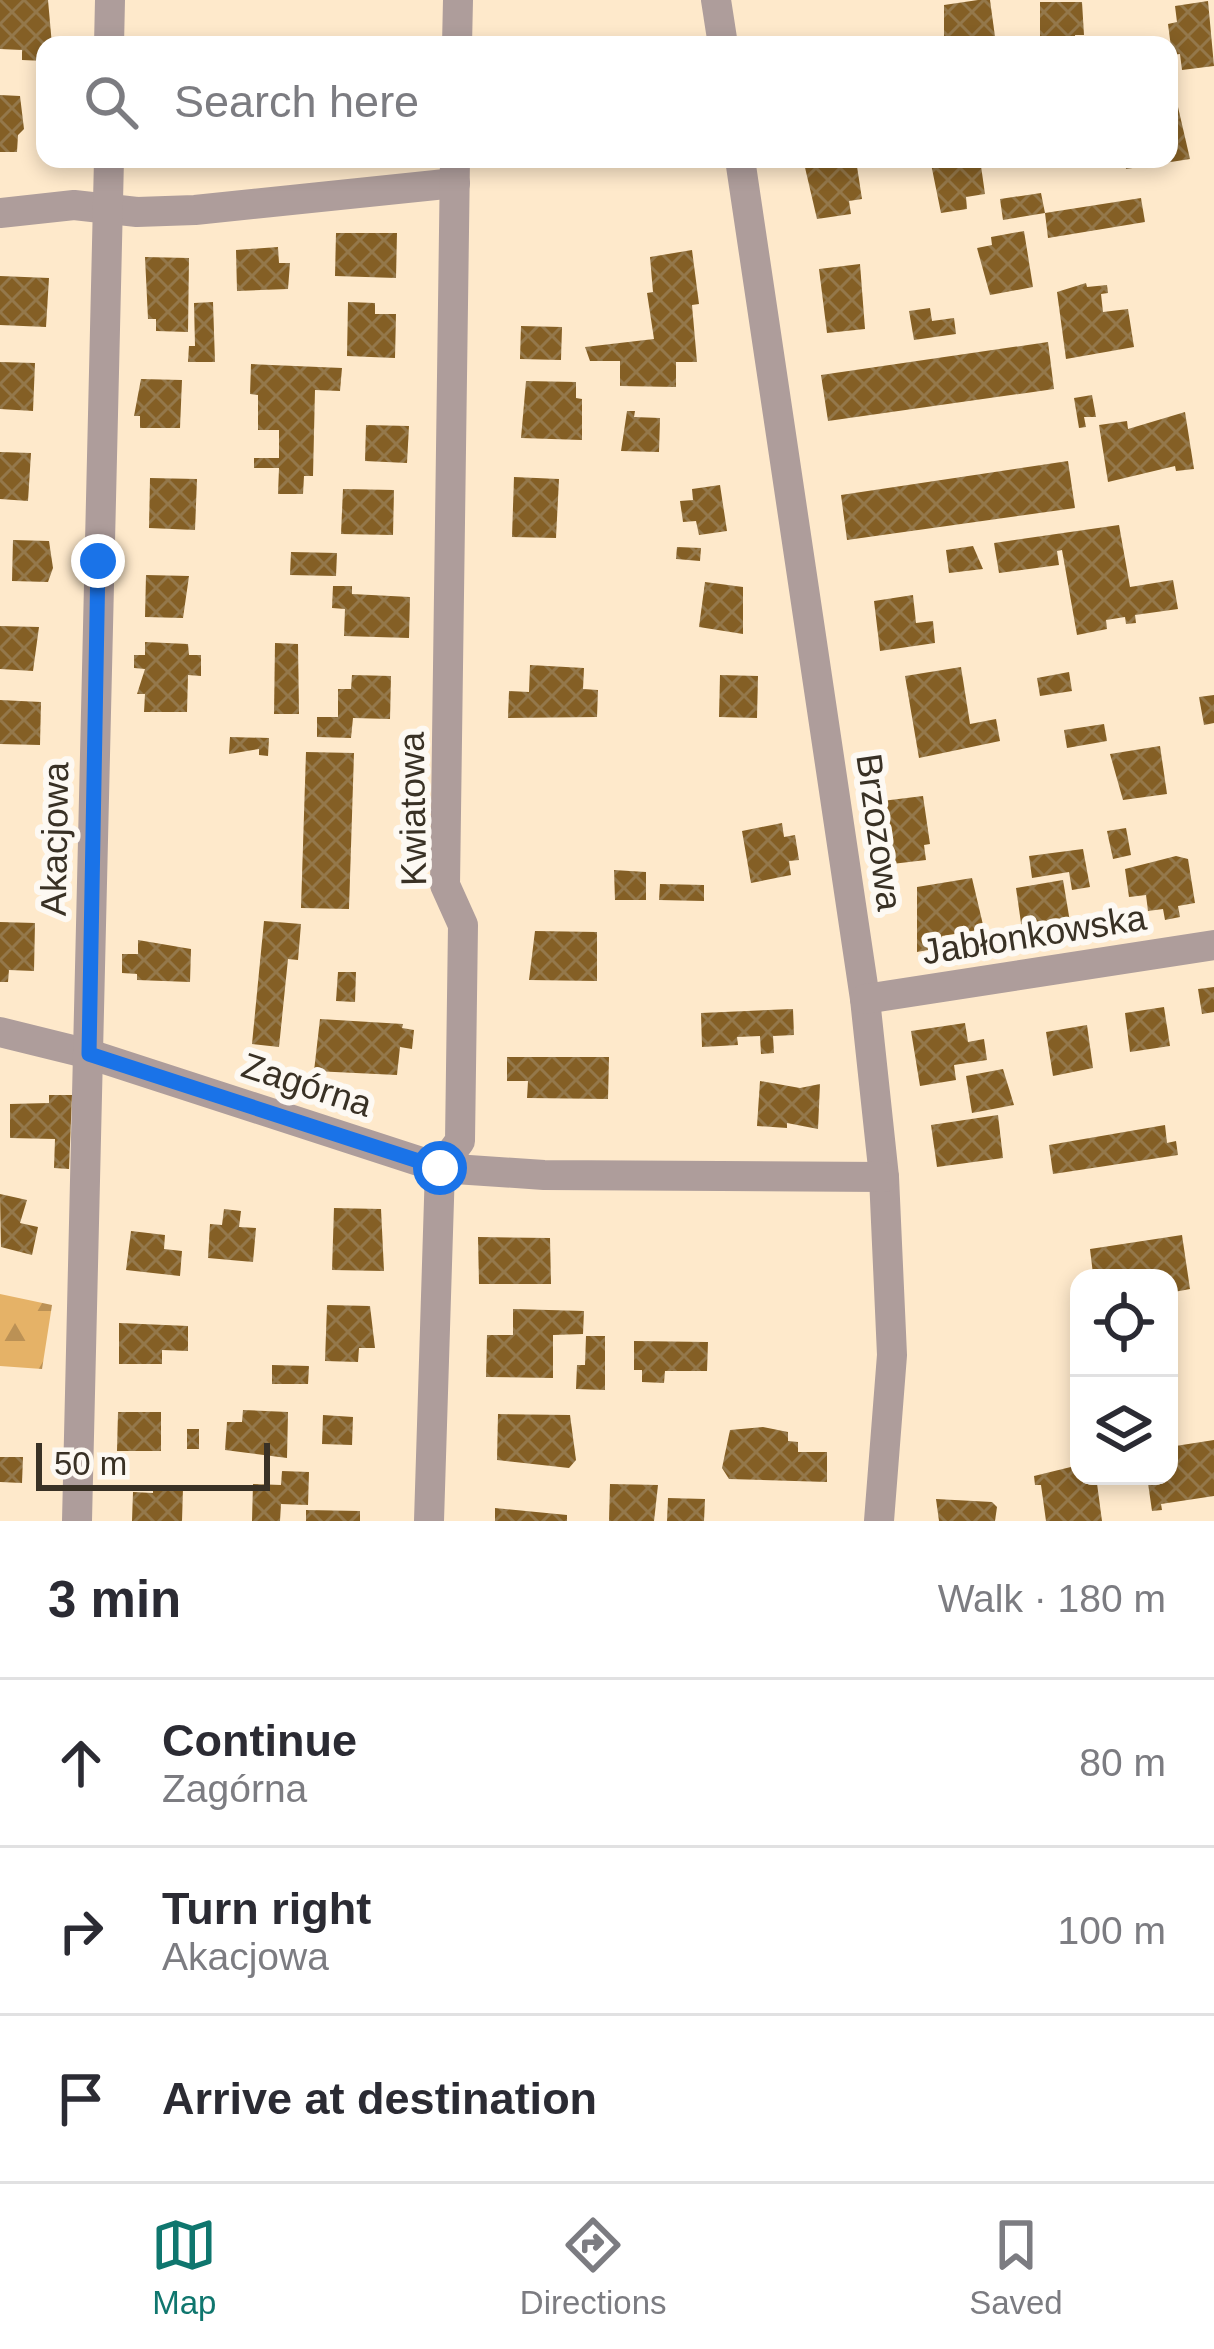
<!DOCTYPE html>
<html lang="en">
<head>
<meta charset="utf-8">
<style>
	:root { --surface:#fff; --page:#f7f7f7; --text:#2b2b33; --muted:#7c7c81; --line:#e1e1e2; --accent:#0f766e }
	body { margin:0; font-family:Helvetica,sans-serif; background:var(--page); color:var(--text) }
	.controls { position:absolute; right:36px; bottom:36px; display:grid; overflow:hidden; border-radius:24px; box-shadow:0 6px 18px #0003 }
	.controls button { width:108px; height:108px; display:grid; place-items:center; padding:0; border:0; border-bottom:3px solid var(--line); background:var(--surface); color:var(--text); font:60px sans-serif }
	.scale { position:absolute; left:36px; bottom:30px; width:234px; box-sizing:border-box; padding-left:12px; border:6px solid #393125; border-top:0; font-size:33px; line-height:42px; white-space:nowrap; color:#393125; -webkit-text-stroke:9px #fdf9f3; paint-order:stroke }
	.stop { position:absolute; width:36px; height:36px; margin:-27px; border:9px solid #1a73e8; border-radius:50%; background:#fff }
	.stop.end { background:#1a73e8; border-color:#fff; box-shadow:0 3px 12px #0008 }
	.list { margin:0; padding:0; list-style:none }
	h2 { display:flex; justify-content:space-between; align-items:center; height:156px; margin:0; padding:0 48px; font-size:51px }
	h2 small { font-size:39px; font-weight:400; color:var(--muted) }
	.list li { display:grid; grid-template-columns:78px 1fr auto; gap:36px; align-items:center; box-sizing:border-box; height:168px; padding:0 48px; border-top:3px solid var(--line) }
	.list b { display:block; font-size:45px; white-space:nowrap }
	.list p { margin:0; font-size:39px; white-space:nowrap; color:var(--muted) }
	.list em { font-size:39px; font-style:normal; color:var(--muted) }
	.icon { flex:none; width:66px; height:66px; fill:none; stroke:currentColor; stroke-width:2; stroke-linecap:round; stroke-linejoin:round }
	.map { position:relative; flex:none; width:1214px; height:1521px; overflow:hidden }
	.search { position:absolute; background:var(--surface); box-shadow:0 6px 18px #0003; left:36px; right:36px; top:36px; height:132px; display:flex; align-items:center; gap:30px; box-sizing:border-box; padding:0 42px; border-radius:24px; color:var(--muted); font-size:45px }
	.sheet { height:660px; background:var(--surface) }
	nav { display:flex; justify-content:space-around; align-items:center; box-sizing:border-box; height:168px; border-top:3px solid var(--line); background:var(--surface); font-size:33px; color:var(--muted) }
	nav a { display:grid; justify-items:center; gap:6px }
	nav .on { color:var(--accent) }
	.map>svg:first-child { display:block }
</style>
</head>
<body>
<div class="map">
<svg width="1214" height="1521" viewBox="0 0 1214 1521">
	<defs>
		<pattern id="forest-firs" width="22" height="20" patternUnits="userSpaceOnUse" patternTransform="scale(3)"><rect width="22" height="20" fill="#e5b267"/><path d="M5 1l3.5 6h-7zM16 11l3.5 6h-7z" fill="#bb9155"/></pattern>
		<pattern id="building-cross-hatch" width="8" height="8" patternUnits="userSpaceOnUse" patternTransform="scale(3)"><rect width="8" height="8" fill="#845f25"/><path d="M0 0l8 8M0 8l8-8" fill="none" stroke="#94784b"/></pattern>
	</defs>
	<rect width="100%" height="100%" fill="#fee9cb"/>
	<polygon fill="url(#forest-firs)" points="0,1294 52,1305 42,1369 0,1366"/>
	<g fill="url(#building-cross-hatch)">
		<polygon points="0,0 48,0 52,45 45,45 45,61 22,60 22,50 0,49"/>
		<polygon points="978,0 990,0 996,44 944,45 944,5"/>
		<polygon points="1208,1 1214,66 1182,70 1180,54 1172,55 1168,24 1177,22 1175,6"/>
		<polygon points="1040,2 1082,2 1084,35 1075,35 1076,45 1053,45 1053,36 1040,36"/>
		<polygon points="0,95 20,96 24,129 18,135 17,152 0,152"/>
		<polygon points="1178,107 1190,159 1126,169 1125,159 1169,159 1169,109"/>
		<polygon points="803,159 856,160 862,199 849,201 851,214 817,219"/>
		<polygon points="930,159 980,159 985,194 966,197 967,209 941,213"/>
		<polygon points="1041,193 1045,213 1141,198 1145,222 1048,238 1045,213 1003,220 1000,199"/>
		<polygon points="1024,231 1033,287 990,295 977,248 992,245 991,237"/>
		<polygon points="336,233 397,233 396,278 335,276"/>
		<polygon points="278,247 279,263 290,263 288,289 237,291 236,250"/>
		<polygon points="692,250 699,304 692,305 697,362 676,362 676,387 620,386 620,361 590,361 585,347 654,339 647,293 653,292 650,257"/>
		<polygon points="145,257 189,258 188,332 156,331 156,319 148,319"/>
		<polygon points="860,264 865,329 827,333 819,269"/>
		<polygon points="0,276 49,278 46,327 0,325"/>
		<polygon points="1086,283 1087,287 1107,285 1108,293 1101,294 1103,312 1128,309 1134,347 1066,359 1057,292"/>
		<polygon points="213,302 215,362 188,362 189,346 195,346 194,303"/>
		<polygon points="348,302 375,303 375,314 396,314 395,358 347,356"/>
		<polygon points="930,308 932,321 954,318 956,334 914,340 909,311"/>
		<polygon points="521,326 562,327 561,360 520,359"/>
		<polygon points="1048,342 1054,389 828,421 821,375"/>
		<polygon points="0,362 35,363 33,411 0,409"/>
		<polygon points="251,364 342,368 340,391 315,390 313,476 304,476 303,494 278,494 279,468 254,468 254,458 279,458 279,430 258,430 258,395 250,394"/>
		<polygon points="141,379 182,380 180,428 140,428 140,416 134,416"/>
		<polygon points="526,381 576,382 576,398 582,399 582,440 521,438"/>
		<polygon points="1092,395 1096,417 1084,417 1086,427 1079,428 1074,398"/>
		<polygon points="627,411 635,411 634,417 660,418 659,452 621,451"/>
		<polygon points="1185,412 1194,469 1176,471 1175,466 1108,482 1099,425 1127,421 1128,429"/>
		<polygon points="366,425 409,426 407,463 365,461"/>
		<polygon points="0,452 31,453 28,501 0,499"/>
		<polygon points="1068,461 1075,508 847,540 841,495"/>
		<polygon points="514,477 559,479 556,538 512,537"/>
		<polygon points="150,478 197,479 195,530 149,528"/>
		<polygon points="720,485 727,531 699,535 696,521 683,522 680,501 693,500 692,489"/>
		<polygon points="343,489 394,490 393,535 341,534"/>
		<polygon points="1119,525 1130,587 1173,580 1178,609 1135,615 1136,623 1126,624 1125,617 1106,620 1107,629 1077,635 1062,550 1057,551 1059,565 999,573 994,543"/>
		<polygon points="13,540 49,541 53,568 48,582 12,581"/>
		<polygon points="973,546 983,569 949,573 946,550"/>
		<polygon points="677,547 701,548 700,561 676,559"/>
		<polygon points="291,552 337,553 336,576 290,575"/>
		<polygon points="146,575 189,576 183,618 145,617"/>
		<polygon points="705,582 743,587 743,634 699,627"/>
		<polygon points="333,586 352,586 352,594 410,597 409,638 344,636 345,609 332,608"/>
		<polygon points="913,595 916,623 933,621 935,643 880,651 874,601"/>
		<polygon points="0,626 39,627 33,671 0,669"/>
		<polygon points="145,642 188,644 189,655 201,655 201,676 188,675 187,712 144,712 145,694 137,694 145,669 134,668 134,655 145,655"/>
		<polygon points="275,643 298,644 299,714 274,714"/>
		<polygon points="530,665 584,668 583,689 598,690 597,717 508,718 509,691 529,692"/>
		<polygon points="961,667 970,724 996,719 1000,741 919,758 905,676"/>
		<polygon points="1069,672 1072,691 1040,696 1037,678"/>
		<polygon points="352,675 391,676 390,719 353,718 351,738 317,737 317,717 338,717 338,689 351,689"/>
		<polygon points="720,675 758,676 757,718 719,717"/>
		<polygon points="1214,695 1214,723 1204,725 1199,697"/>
		<polygon points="0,700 41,702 40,745 0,744"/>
		<polygon points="1104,724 1107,741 1067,748 1064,730"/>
		<polygon points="230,737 269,738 268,756 259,755 259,749 229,754"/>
		<polygon points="1160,746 1167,794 1123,800 1110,754"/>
		<polygon points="306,752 354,753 349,909 301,908"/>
		<polygon points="923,796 930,844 924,845 926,860 892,864 882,801"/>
		<polygon points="782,823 784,837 795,835 799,860 789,861 791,875 751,883 742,831"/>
		<polygon points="1126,828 1131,855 1113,859 1107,831"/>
		<polygon points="1083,849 1090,887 1072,890 1069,872 1032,878 1029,856"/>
		<polygon points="1176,856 1188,859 1195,903 1178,906 1180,917 1165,920 1163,909 1148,911 1146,895 1129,897 1125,869"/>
		<polygon points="614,870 646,872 646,900 615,900"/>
		<polygon points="972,878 984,929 942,936 944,947 917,952 917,887"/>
		<polygon points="1063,880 1070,922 1022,930 1016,888"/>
		<polygon points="660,884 704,885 704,901 659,900"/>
		<polygon points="264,921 301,924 298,960 288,959 279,1047 252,1044"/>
		<polygon points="0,922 35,923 34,971 9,970 8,982 0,982"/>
		<polygon points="535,931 597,932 597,981 529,980"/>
		<polygon points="138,940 191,949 190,982 137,980 137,974 122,973 122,954 138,954"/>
		<polygon points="338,972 356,972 355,1002 336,1001"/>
		<polygon points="1214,987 1214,1012 1202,1014 1198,989"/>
		<polygon points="1164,1007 1170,1046 1130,1052 1125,1013"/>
		<polygon points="793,1009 794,1035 773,1036 774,1053 761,1054 760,1036 737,1037 738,1045 702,1047 701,1013"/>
		<polygon points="320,1019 403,1024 402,1028 414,1030 412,1049 400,1047 397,1075 314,1071"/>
		<polygon points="965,1023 968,1042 984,1039 987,1060 954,1065 956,1080 920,1086 911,1031"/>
		<polygon points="1087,1025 1093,1068 1053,1076 1046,1032"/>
		<polygon points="507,1057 609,1057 608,1099 527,1098 528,1081 507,1081"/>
		<polygon points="1003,1069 1014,1105 972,1113 966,1076"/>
		<polygon points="760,1081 800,1088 820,1084 818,1129 787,1123 787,1128 757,1126"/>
		<polygon points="49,1095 72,1095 69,1169 54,1168 55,1139 10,1138 10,1104 49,1103"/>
		<polygon points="998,1115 1003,1158 937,1167 931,1125"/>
		<polygon points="1165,1125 1167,1143 1176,1141 1178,1155 1053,1174 1049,1145"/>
		<polygon points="0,1194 27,1200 20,1223 38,1227 32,1255 1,1247"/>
		<polygon points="334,1208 381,1209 384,1271 332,1270"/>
		<polygon points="224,1209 241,1211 239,1227 256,1228 253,1262 208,1258 210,1224 222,1225"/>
		<polygon points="131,1231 165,1235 164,1249 182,1251 180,1276 126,1270"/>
		<polygon points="1182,1235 1190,1289 1169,1293 1169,1278 1085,1278 1093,1274 1090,1249"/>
		<polygon points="478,1237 550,1238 551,1284 479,1284"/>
		<polygon points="327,1305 370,1306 375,1348 359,1348 358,1362 325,1361"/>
		<polygon points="513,1309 584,1311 583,1334 553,1335 553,1378 486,1377 487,1335 513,1335"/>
		<polygon points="119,1323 188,1326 188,1351 162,1350 162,1364 119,1364"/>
		<polygon points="586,1336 605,1336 605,1390 576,1389 577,1365 585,1365"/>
		<polygon points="634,1341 708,1342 707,1371 665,1371 664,1383 642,1382 642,1370 634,1370"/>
		<polygon points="272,1365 309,1366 308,1384 272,1384"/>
		<polygon points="243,1410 288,1412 287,1458 225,1450 227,1422 242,1422"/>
		<polygon points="118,1412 161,1412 161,1451 117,1451"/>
		<polygon points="498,1414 570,1415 576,1460 569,1468 497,1460"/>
		<polygon points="323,1415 353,1417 352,1445 322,1444"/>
		<polygon points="763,1427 788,1432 788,1441 798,1442 798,1452 827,1452 827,1482 729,1479 722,1468 730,1430"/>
		<rect x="187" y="1429" width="12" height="20"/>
		<polygon points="1214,1440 1214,1496 1161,1504 1162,1510 1152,1511 1147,1476 1169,1476 1169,1447"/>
		<polygon points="0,1457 23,1457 22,1483 0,1482"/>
		<polygon points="1079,1465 1079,1476 1096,1476 1102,1521 1046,1521 1041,1485 1035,1485 1034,1476"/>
		<polygon points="282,1471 309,1472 308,1505 281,1504 280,1521 252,1521 253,1484 281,1485"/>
		<polygon points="610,1484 658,1485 654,1521 609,1521"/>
		<polygon points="153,1487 183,1488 182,1521 132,1521 133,1492 153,1493"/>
		<polygon points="668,1498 705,1499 704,1521 667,1521"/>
		<polygon points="936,1499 992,1502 997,1507 995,1521 939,1521"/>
		<polygon points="495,1508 567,1515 567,1521 495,1521"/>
		<polygon points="306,1510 360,1511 360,1521 306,1521"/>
	</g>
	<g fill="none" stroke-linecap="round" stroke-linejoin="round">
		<g stroke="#ae9d9b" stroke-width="30">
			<polyline points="716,0 723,45"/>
			<polyline points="109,45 110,0"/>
			<polyline points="457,45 458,0"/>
			<polyline points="740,159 865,999 884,1177 892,1355 879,1521"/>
			<polyline points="0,213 74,205 137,212 195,210 455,183"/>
			<polyline points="865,999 1214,945"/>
			<polyline points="0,1032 89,1054 440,1168 544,1175 884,1177"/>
			<polyline points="77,1521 109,159"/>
			<polyline points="429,1521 440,1168 460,1141 463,925 445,885 455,159"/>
		</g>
	</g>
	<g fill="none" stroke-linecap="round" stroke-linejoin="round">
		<polyline stroke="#1a73e8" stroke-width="15" points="98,561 89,1054 440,1168"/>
	</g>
	<g text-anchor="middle" stroke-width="12" stroke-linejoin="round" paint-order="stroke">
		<g font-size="36" fill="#393125" stroke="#fdf9f3">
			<text transform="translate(412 809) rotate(-91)" y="13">Kwiatowa</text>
			<text transform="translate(880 832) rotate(82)" y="13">Brzozowa</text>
			<text transform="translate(54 839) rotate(-89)" y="13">Akacjowa</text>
			<text transform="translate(1034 934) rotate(-9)" y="13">Jabłonkowska</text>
			<text transform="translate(307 1084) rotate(18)" y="13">Zagórna</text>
		</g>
	</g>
</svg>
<div class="controls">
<button><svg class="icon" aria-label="locate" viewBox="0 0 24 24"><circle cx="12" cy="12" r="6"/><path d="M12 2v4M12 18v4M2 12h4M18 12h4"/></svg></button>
<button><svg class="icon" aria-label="layers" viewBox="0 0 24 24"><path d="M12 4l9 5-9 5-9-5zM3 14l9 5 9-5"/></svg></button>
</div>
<div class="scale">50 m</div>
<div class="stop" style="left:440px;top:1168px"></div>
<div class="stop end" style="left:98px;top:561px"></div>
<div class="search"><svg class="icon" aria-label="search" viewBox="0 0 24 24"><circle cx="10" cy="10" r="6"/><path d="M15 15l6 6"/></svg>Search here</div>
</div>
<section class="sheet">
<h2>3 min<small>Walk · 180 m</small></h2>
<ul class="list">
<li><svg class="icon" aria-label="ahead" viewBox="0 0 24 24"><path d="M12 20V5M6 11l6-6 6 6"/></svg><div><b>Continue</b><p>Zagórna</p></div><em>80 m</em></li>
<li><svg class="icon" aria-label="right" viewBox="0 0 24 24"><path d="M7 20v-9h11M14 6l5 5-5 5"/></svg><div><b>Turn right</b><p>Akacjowa</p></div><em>100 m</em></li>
<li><svg class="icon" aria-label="arrive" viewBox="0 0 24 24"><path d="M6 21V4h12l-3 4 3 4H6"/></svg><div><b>Arrive at destination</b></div></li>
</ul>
</section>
<nav>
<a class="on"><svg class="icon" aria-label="map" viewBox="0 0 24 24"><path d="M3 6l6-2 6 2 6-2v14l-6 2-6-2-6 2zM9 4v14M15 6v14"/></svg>Map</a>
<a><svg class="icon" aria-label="directions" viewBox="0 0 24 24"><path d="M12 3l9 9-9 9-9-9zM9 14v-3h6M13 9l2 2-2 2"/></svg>Directions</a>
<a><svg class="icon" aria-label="saved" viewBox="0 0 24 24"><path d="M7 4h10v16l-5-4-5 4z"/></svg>Saved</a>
</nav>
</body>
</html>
